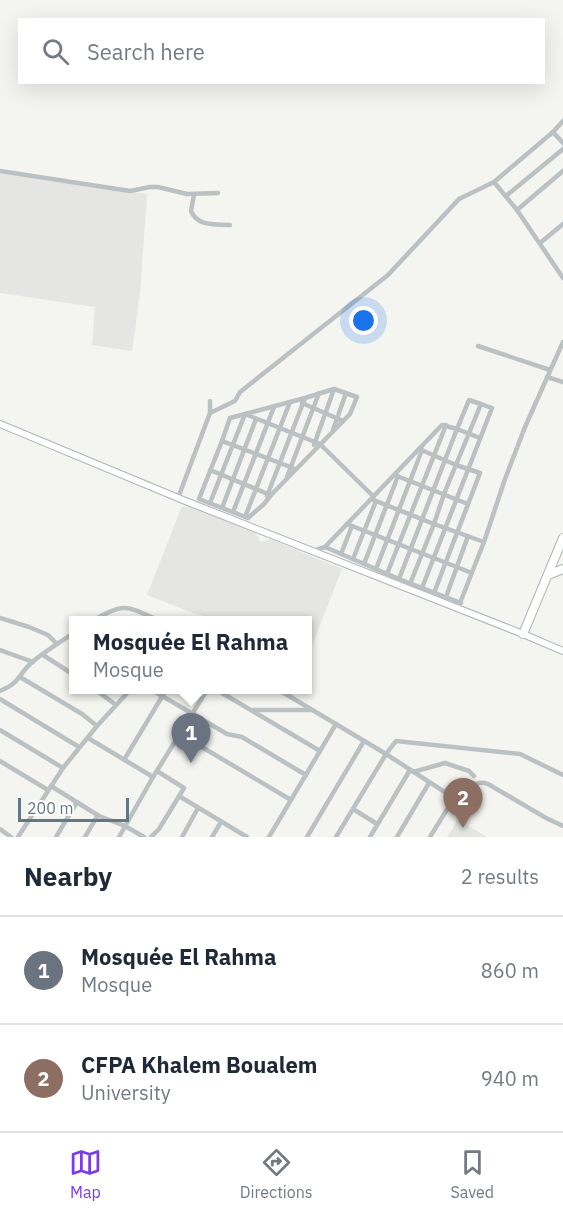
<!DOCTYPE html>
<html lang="en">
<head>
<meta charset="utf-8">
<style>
	:root { --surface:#fff; --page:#f6f6f7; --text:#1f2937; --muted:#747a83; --line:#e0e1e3; --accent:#7c3aed }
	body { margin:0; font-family:"IBM Plex Sans",sans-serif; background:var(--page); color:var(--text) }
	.scale { position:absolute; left:18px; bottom:15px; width:111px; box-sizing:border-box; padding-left:6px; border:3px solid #657780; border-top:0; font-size:16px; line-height:21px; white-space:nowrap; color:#657780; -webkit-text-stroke:4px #fff; paint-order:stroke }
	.you { position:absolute; left:364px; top:321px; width:21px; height:21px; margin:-15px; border:4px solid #fff; border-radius:50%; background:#1a73e8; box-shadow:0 0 0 9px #1a73e833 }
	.badge { display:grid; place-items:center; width:39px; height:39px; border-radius:50%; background:var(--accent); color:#fff; font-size:20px; font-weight:700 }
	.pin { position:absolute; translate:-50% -50px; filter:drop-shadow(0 2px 3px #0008) }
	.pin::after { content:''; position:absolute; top:32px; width:21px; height:18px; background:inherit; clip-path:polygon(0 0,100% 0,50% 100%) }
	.popup { position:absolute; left:69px; top:616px; width:243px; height:78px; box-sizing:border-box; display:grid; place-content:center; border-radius:0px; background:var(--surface); filter:drop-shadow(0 2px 4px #0005); font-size:20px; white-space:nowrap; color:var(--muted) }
	.popup b { font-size:22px; color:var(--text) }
	.popup::after { content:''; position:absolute; left:50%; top:100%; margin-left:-12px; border:12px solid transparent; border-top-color:var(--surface) }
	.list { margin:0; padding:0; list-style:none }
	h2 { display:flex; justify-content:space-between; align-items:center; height:78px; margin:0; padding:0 24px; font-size:26px }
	h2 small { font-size:20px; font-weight:400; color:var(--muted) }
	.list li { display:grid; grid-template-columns:39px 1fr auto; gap:18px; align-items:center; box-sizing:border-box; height:108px; padding:0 24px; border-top:2px solid var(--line) }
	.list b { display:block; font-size:22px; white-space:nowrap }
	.list p { margin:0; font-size:20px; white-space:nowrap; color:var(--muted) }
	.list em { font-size:20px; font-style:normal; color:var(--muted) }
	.icon { flex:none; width:33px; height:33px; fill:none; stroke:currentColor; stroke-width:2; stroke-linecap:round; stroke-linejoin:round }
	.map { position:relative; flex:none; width:563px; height:837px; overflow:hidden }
	.search { position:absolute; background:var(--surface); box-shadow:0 6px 24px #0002; left:18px; right:18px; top:18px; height:66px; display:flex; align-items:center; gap:15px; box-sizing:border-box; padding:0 21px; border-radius:0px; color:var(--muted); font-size:22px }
	.sheet { height:294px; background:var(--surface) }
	nav { display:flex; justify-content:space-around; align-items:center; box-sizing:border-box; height:84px; border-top:2px solid var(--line); background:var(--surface); font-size:16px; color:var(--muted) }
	nav a { display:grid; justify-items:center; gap:3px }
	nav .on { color:var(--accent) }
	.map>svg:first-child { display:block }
</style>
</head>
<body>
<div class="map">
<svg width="563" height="837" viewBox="0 0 563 837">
	<rect width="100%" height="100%" fill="#f4f4f0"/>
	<g fill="#e5e5e4">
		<polygon points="0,173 147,194 140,294 132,351 92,345 95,307 0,293"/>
		<polygon points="182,506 186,507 194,506 254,531 261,542 270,539 342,569 312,646 308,645 308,620 219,620 193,613 147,595"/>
		<polygon points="458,820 487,837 447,837"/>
	</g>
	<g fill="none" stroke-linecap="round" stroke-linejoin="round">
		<g stroke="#adb4b7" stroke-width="8">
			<polyline id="secondary" points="0,424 183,500 523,634 563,651"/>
		</g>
		<g stroke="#b0b5b7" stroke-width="10">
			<g id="highway">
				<polyline points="548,575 563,569"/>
				<polyline points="523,634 563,538"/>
			</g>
		</g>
		<g stroke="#bbc0c2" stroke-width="4.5">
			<polyline points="563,121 553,132 494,182 517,210 563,278"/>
			<polyline points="553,132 563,143"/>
			<polyline points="0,171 130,191 150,187 158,187 187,194 218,193"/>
			<path d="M194,195L191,211C198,227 215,224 230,225"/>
			<polyline points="506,196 563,149"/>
			<polyline points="517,210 563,171"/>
			<polyline points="540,243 563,224"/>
			<polyline points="478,346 550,370"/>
			<polyline points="547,377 563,382"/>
			<polygon points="334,389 357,397 350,414 271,495 264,504 248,518 199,499 222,441 230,418 305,398"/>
			<polyline points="302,403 343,421"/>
			<polyline points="210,413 235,401 240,392 388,275 459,199 494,182"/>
			<polyline points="333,430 346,393"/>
			<polyline points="222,441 293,468"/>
			<polyline points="314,445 334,389"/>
			<polyline points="419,449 456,465 480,473 434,593"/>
			<polyline points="210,470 268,494"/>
			<polyline points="397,476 468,504"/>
			<polyline points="287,477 319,393"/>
			<polyline points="267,496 305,398"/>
			<polyline points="178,498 210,413 210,401"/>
			<polyline points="210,503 245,414 320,444 373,496"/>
			<polyline points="222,508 256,419"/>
			<polyline points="233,512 274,407"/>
			<polyline points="245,517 290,402"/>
			<polyline points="347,524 472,573"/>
			<polyline points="325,547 399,579 461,603"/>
			<polyline points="313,551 325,547 442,425 457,429 469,400 481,404 444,494 434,524 371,499"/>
			<polyline points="341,554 352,526"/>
			<polyline points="353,559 376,501"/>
			<polyline points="364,564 398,476"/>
			<polyline points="376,569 422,450"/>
			<polyline points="387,574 446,425"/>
			<polyline points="399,579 457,429 480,438"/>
			<polyline points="410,584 434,524 484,542"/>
			<polyline points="422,588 492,408 481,404"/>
			<polyline points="446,597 468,536"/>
			<polyline points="458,608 484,542 505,479 525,427 563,342"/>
			<polyline points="0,618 29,627 48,635 57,644"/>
			<path d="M94,620C124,602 127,606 158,620"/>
			<polyline points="0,650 33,662"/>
			<polyline points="43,655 74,675"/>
			<polyline points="20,677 82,714 97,726"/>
			<polyline points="96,690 116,705"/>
			<polyline points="152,690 227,734 242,737 306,775"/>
			<polyline points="217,690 320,751"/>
			<path d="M279,690L386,754L454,798C469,797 471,778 488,784L546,818L563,826"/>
			<path d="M0,691C20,683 18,675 31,663C44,652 60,642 74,633"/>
			<polyline points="0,699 79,747"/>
			<polyline points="253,710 311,710"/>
			<polyline points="0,730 63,768"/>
			<polyline points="180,734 291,800"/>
			<polyline points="88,738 153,777"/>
			<polyline points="124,760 166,690"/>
			<polyline points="0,761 48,790"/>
			<polyline points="413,772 445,763 469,771 474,776"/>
			<polyline points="51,786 99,816 125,826 144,837"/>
			<polyline points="179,796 247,837"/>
			<polyline points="353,809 377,824"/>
			<polyline points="0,829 11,837"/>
			<polyline points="18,837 63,768 97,726 130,690"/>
			<polyline points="56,837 77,802"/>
			<polyline points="85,837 98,815"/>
			<polyline points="119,837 153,777 207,690"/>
			<polyline points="151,837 159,829 184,788 157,771"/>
			<polyline points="182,837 198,808"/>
			<polyline points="212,837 221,822"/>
			<polyline points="269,837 336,724"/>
			<polyline points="307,837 364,741"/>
			<polyline points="336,837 386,754 396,741 520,754 563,775"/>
			<polyline points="370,837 410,770"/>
			<polyline points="397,837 429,783"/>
			<polyline points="430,837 454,798"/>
		</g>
		<use href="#secondary" stroke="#fff" stroke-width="6"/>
		<use href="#highway" stroke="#fff" stroke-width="8"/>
	</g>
</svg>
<div class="scale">200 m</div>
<div class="you"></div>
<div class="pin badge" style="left:191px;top:763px;background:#6b7280">1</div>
<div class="popup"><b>Mosquée El Rahma</b>Mosque</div>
<div class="pin badge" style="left:463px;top:828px;background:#8d6e63">2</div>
<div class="search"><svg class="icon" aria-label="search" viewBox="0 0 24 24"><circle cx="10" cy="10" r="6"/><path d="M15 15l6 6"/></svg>Search here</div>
</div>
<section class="sheet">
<h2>Nearby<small>2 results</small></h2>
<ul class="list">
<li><span class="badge" style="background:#6b7280">1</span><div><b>Mosquée El Rahma</b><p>Mosque</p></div><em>860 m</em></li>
<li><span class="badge" style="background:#8d6e63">2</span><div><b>CFPA Khalem Boualem</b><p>University</p></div><em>940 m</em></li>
</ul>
</section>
<nav>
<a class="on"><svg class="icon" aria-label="map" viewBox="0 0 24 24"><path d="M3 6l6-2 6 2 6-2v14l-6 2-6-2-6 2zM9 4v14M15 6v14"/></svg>Map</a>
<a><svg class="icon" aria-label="directions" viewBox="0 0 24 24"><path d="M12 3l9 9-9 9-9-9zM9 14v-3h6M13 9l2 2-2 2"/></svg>Directions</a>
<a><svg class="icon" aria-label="saved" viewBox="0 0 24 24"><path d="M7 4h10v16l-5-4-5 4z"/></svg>Saved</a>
</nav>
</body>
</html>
